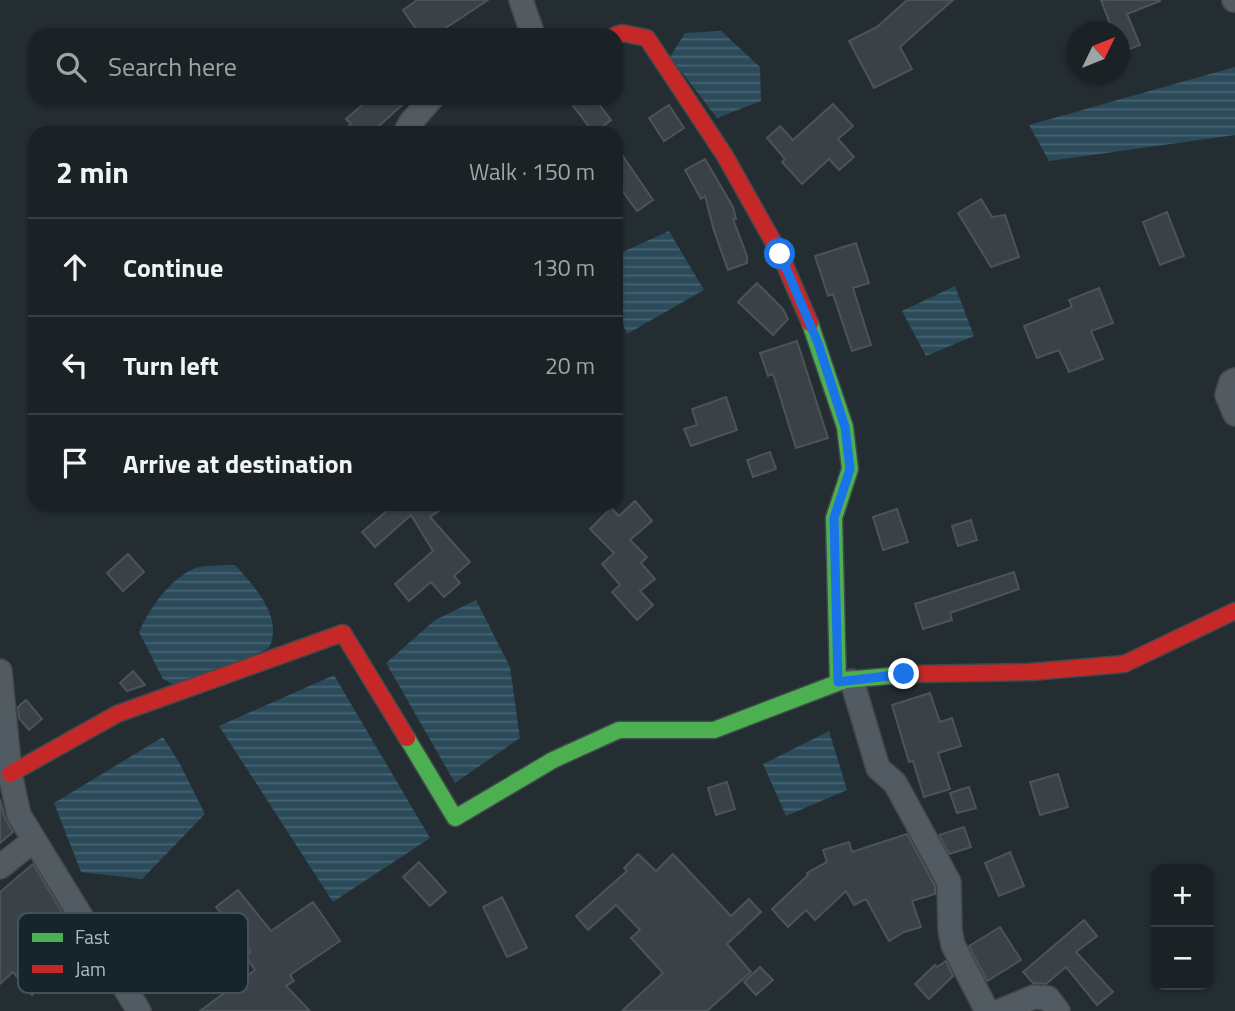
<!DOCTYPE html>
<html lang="en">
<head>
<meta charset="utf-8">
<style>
	:root { --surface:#1a2226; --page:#232a2e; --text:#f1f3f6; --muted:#9fa4a7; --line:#383f43 }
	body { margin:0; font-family:"Titillium Web",sans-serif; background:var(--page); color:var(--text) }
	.controls { position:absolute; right:21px; bottom:21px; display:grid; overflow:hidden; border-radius:14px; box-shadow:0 2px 5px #0004 }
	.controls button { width:63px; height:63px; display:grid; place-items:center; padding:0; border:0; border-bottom:2px solid var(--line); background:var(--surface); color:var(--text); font:35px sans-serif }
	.compass { position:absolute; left:1067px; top:21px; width:63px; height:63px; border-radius:50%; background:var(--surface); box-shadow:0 2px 5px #0004; rotate:47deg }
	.stop { position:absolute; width:21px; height:21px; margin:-16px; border:5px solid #1a73e8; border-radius:50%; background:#fff }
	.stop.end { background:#1a73e8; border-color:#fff; box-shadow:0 2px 7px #0008 }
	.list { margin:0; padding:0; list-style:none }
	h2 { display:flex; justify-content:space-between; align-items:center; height:91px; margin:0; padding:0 28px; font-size:30px }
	h2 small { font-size:23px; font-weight:400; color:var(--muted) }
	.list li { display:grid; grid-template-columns:46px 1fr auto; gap:21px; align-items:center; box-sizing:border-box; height:98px; padding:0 28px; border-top:2px solid var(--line) }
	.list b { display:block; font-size:26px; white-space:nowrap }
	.list em { font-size:23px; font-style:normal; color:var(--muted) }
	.icon { flex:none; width:38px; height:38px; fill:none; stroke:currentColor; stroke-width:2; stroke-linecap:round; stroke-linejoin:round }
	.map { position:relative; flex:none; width:1235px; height:1011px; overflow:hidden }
	.search { position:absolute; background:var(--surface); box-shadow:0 2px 5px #0004; left:28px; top:28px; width:595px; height:77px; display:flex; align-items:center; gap:18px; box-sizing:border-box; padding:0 24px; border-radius:21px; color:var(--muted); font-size:26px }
	.panel { position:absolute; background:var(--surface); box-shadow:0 2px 5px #0004; left:28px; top:126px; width:595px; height:385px; border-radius:21px }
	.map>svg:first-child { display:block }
</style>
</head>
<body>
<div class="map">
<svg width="1235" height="1011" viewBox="0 0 1235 1011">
	<defs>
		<pattern id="water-rules" width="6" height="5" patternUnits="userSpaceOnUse" patternTransform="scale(1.75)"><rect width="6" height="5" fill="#2b4b5b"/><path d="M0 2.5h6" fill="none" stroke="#476371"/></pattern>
	</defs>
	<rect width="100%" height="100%" fill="#232d32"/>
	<g fill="url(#water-rules)">
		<polygon points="721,31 760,67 761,101 717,118 670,57 685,33"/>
		<polygon points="1235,67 1235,135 1049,161 1029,125"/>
		<polygon points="669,231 704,290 627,334 616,309 616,255"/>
		<polygon points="955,286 974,336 926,356 902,311"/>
		<path d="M235,565C254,586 284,617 269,648L182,689L163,679L139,632C150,608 167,583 191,570C203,564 221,566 235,565Z"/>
		<polygon points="476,600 510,667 520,738 455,783 386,663 435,620"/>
		<polygon points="334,675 430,838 333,902 219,726"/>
		<polygon points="829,731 847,790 786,816 763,764"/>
		<polygon points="163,737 180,764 205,814 142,879 81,872 54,803"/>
	</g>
	<g fill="#3a4247" stroke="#4a545a" stroke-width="2">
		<polygon points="417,0 488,0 435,35 420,35 403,10"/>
		<polygon points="907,0 953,0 900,47 912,69 874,88 849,41 877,27"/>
		<polygon points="1101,0 1160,0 1160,1 1127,14 1140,45 1119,53 1119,32 1113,32"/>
		<polygon points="370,98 410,98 371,133 341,133 351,124 346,119"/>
		<polygon points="567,98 594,98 611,120 594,133"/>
		<polygon points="833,104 853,126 838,139 854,157 839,170 829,159 802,184 782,162 785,159 767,138 780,126 793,140"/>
		<polygon points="669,105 684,128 664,141 649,118"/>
		<polygon points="616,146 653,200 637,211 616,182"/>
		<polygon points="705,159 733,207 736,219 733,219 747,256 747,263 728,270 714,231 705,196 701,199 685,170"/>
		<polygon points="981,199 992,217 1005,215 1019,257 991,267 958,213"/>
		<polygon points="1167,212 1184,256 1160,265 1143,222"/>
		<polygon points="856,243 869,283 853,288 871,345 852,351 833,294 828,296 815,256"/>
		<polygon points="757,283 783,309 788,319 773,335 738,302"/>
		<polygon points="1099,288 1113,323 1091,331 1103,359 1069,372 1059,350 1037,358 1024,326 1072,307 1069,300"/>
		<polygon points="797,341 828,438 796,448 773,374 768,376 760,353"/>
		<polygon points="726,397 737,430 691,446 684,429 697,425 692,409"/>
		<polygon points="770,452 776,469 753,477 747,460"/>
		<polygon points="635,501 652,521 630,540 647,557 641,563 655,579 640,591 653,605 637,620 612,592 620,585 602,564 614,553 590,529 611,508 619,516"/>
		<polygon points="395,504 450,504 430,517 470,562 454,576 460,583 444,597 431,582 409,601 395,584 433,551 411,515 375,547 362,532"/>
		<polygon points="897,509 908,542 883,550 873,517"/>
		<polygon points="971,520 977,540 958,546 952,526"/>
		<polygon points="128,554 144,572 123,591 107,573"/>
		<polygon points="1014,572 1019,589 950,613 952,620 923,629 915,604"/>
		<polygon points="133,671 145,685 127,691 120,683"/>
		<polygon points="930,693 940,722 952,718 961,746 938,753 950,789 924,797 913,761 909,762 892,705"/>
		<polygon points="26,700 42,719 29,730 19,718 18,707"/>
		<polygon points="1058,774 1068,807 1040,815 1030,782"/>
		<polygon points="727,782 735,809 716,815 708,788"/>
		<polygon points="969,787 976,808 957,813 950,793"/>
		<polygon points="0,799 5,818 13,832 0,843"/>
		<polygon points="964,827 971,847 949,854 939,835"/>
		<polygon points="907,834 935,886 935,894 912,901 921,927 904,932 889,941 866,899 854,905 846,891 815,920 806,910 788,927 772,909 808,875 807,873 827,862 823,850 849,842 852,852"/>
		<polygon points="1010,852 1024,886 999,896 985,863"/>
		<polygon points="638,854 656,871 673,854 731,916 749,899 761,912 727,944 751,972 707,1011 622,1011 663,973 631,938 640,930 616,905 588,930 576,916 627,871 624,868"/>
		<polygon points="419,862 446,892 430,906 403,877"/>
		<polygon points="33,864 69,924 53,937 79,967 63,981 56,973 32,995 13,972 0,984 0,892"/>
		<polygon points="238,890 271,931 313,902 340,941 290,975 294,981 286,986 310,1011 200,1011 255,970 245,956 251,952 216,907"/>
		<polygon points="502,897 527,948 507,957 483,907"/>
		<polygon points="1084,920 1097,936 1076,952 1113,992 1097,1005 1066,967 1046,984 1033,983 1023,972"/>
		<polygon points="1000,927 1021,960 987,981 969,946"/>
		<polygon points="946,961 953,976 929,999 915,984 935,965 937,967"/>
		<polygon points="760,967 773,980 756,995 744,982"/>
	</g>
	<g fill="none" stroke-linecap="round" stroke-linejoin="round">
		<g stroke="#41494d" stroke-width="26">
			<g id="street">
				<polyline points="521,0 533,35"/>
				<polyline points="1234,0 1235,0"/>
				<polyline points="405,133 411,122 432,98"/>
				<polyline points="1235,380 1231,382 1227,395 1235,414"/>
				<polyline points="0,671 10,774 19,815 139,1011"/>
				<polyline points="852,681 878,768 895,783 949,882 950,930 953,945 987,1011"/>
				<polyline points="0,867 34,840"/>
				<polyline points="1000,1011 1034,997 1048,998 1058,1011"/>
			</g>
		</g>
		<g stroke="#41494d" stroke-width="19">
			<g id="fast">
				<polyline points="810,323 845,427 850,469 834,518 838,682"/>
				<polyline points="407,738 455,818 553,760 619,730 714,730 845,680 911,674"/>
			</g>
		</g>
		<g stroke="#41494d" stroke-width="19">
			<g id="jam">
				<polyline points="616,35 622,33 647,38 725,156 780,254 810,323"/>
				<polyline points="911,674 1030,672 1124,664 1235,611"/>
				<polyline points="10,774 117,714 343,633 407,738"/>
			</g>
		</g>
		<use href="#street" stroke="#525b61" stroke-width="23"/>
		<use href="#fast" stroke="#4caf50" stroke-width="16"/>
		<use href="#jam" stroke="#c62828" stroke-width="16"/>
	</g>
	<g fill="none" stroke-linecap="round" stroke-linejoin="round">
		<polyline stroke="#1a73e8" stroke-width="9" points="780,254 818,343 845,427 850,469 834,518 838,682 904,674"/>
	</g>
	<rect x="18" y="913" width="230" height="80" rx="10" fill="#16252c" stroke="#42525a" stroke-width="2"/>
	<rect x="32" y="933" width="31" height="9" fill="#4caf50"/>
	<rect x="32" y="965" width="31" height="8" fill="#c62828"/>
	<g font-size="19" fill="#aabcc6">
		<text x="75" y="944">Fast</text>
		<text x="75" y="976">Jam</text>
	</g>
</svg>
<div class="controls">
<button>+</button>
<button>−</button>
</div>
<svg class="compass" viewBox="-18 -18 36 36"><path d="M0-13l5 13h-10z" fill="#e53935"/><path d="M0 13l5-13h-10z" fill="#9fa4a7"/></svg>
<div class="stop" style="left:780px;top:254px"></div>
<div class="stop end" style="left:904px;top:674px"></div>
<div class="search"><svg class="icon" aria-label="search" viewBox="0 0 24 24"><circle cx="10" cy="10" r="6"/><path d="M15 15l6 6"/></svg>Search here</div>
<section class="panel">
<h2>2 min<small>Walk · 150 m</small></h2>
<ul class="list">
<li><svg class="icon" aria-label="ahead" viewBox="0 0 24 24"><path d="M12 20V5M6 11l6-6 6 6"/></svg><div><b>Continue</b></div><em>130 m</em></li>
<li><svg class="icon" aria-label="left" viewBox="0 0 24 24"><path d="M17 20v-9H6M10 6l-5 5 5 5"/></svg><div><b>Turn left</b></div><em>20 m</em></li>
<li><svg class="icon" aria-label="arrive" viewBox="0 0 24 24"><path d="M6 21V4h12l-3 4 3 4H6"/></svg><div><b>Arrive at destination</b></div></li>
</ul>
</section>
</div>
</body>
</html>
